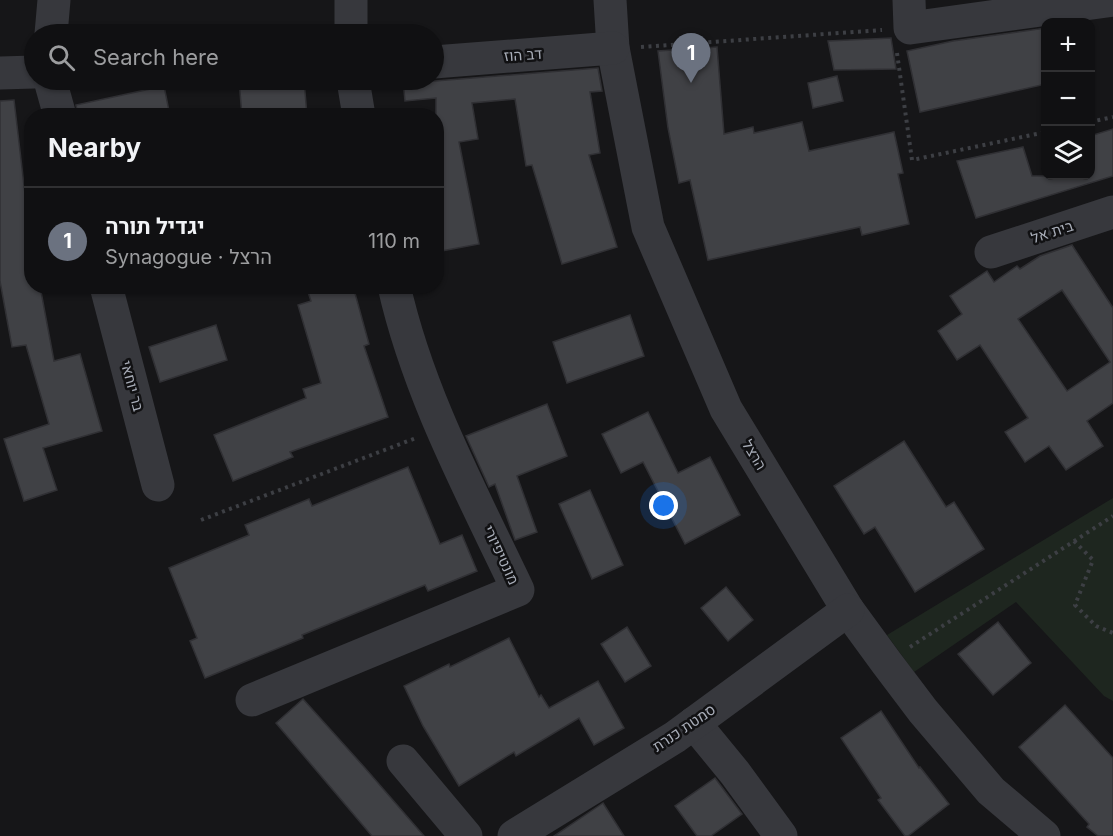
<!DOCTYPE html>
<html lang="en">
<head>
<meta charset="utf-8">
<style>
	:root { --surface:#101012; --page:#1e1e20; --text:#f1f3f6; --muted:#9c9d9f; --line:#303032; --accent:#7c3aed }
	body { margin:0; font-family:Inter,Heebo,sans-serif; background:var(--page); color:var(--text) }
	.controls { position:absolute; right:18px; top:18px; display:grid; overflow:hidden; border-radius:12px; box-shadow:0 2px 4px #0004 }
	.controls button { width:54px; height:54px; display:grid; place-items:center; padding:0; border:0; border-bottom:2px solid var(--line); background:var(--surface); color:var(--text); font:30px sans-serif }
	.you { position:absolute; left:664px; top:506px; width:21px; height:21px; margin:-15px; border:4px solid #fff; border-radius:50%; background:#1a73e8; box-shadow:0 0 0 9px #1a73e833 }
	.badge { display:grid; place-items:center; width:39px; height:39px; border-radius:50%; background:var(--accent); color:#fff; font-size:20px; font-weight:700 }
	.pin { position:absolute; translate:-50% -50px; filter:drop-shadow(0 2px 3px #0008) }
	.pin::after { content:''; position:absolute; top:32px; width:21px; height:18px; background:inherit; clip-path:polygon(0 0,100% 0,50% 100%) }
	.list { margin:0; padding:0; list-style:none }
	h2 { display:flex; justify-content:space-between; align-items:center; height:78px; margin:0; padding:0 24px; font-size:26px }
	h2 small { font-size:20px; font-weight:400; color:var(--muted) }
	.list li { display:grid; grid-template-columns:39px 1fr auto; gap:18px; align-items:center; box-sizing:border-box; height:108px; padding:0 24px; border-top:2px solid var(--line) }
	.list b { display:block; font-size:22px; white-space:nowrap }
	.list p { margin:0; font-size:20px; white-space:nowrap; color:var(--muted) }
	.list em { font-size:20px; font-style:normal; color:var(--muted) }
	.icon { flex:none; width:33px; height:33px; fill:none; stroke:currentColor; stroke-width:2; stroke-linecap:round; stroke-linejoin:round }
	.map { position:relative; flex:none; width:1113px; height:836px; overflow:hidden }
	.search { position:absolute; background:var(--surface); box-shadow:0 2px 4px #0004; left:24px; top:24px; width:420px; height:66px; display:flex; align-items:center; gap:15px; box-sizing:border-box; padding:0 21px; border-radius:33px; color:var(--muted); font-size:22px }
	.panel { position:absolute; background:var(--surface); box-shadow:0 2px 4px #0004; left:24px; top:108px; width:420px; height:186px; border-radius:24px }
	.map>svg:first-child { display:block }
</style>
</head>
<body>
<div class="map">
<svg width="1113" height="836" viewBox="0 0 1113 836">
	<rect width="100%" height="100%" fill="#161618"/>
	<polygon fill="#1e261f" points="1113,498 1113,701 1104,696 1016,602 914,672 887,635"/>
	<g fill="#404145" stroke="#303034" stroke-width="1.5" fill-rule="evenodd">
		<polygon points="1046,28 1046,84 920,112 907,51 953,41"/>
		<polygon points="891,38 896,69 834,70 828,41"/>
		<polygon points="717,47 724,134 753,127 754,133 802,122 809,151 894,132 903,173 898,174 909,224 862,235 860,227 708,260 690,180 679,183 668,128 658,51"/>
		<polygon points="598,68 602,91 590,92 600,153 589,155 617,247 562,264 532,165 526,166 515,99 472,103 478,139 459,142 479,244 436,252 436,98 405,101 403,80 435,81"/>
		<polygon points="837,76 843,101 813,108 808,83"/>
		<polygon points="239,80 304,80 307,116 242,116"/>
		<polygon points="164,86 170,116 78,116 76,105"/>
		<polygon points="14,100 32,253 32,286 40,286 54,361 80,354 102,431 43,448 57,490 24,501 4,439 49,424 26,345 12,347 0,281 0,101"/>
		<polygon points="1113,129 1113,176 976,218 957,161 1023,147 1032,176 1090,176 1090,136"/>
		<path d="M1072,245L1113,308V403L1087,421L1103,446L1066,470L1049,446L1025,462L1005,432L1028,418L980,345L957,360L938,331L962,314L950,296L987,271L994,282L1017,266L1020,269L1040,256ZM1062,290L1110,362L1067,391L1018,319Z"/>
		<polygon points="306,286 353,286 369,344 364,346 388,417 290,452 293,457 233,481 214,435 306,398 303,389 321,383 298,305 311,301"/>
		<polygon points="630,315 644,356 567,383 553,342"/>
		<polygon points="216,325 227,360 160,382 149,347"/>
		<polygon points="547,404 567,456 517,476 537,532 515,540 495,484 489,487 466,436"/>
		<polygon points="648,412 678,473 710,457 740,515 685,544 643,462 621,473 602,434"/>
		<polygon points="904,441 946,507 954,502 984,549 915,592 875,527 864,534 834,486"/>
		<polygon points="408,467 440,544 462,535 477,571 428,591 425,585 302,635 303,638 205,678 190,641 197,638 169,568 249,535 245,525 309,499 312,506"/>
		<polygon points="590,490 623,565 592,579 559,504"/>
		<polygon points="726,587 753,620 728,641 701,608"/>
		<polygon points="998,622 1031,663 993,695 958,654"/>
		<polygon points="627,627 651,666 625,682 601,644"/>
		<polygon points="509,638 539,697 541,695 549,708 598,681 624,728 594,745 579,718 516,756 514,752 459,786 423,726 404,686 449,664 450,667"/>
		<polygon points="303,699 365,768 424,836 372,836 276,723"/>
		<polygon points="1065,705 1113,758 1113,836 1098,836 1087,827 1089,824 1019,747"/>
		<polygon points="881,711 919,768 920,767 949,804 908,836 905,836 878,800 881,798 841,738"/>
		<polygon points="715,778 742,814 711,836 697,836 675,806"/>
		<polygon points="603,803 624,836 554,836 600,805"/>
	</g>
	<g fill="none" stroke-linecap="round" stroke-linejoin="round">
		<g stroke="#3d3f44" stroke-width="4" stroke-dasharray="3 4.5" stroke-linecap="butt">
			<polyline points="641,47 882,30"/>
			<polyline points="897,53 912,160 1046,132"/>
			<polyline points="1090,122 1113,117"/>
			<polyline points="201,520 416,438"/>
			<polyline points="1074,541 1093,560 1075,605 1096,626 1113,633"/>
			<polyline points="910,647 1113,516"/>
		</g>
		<g stroke="#37383d" stroke-width="33">
			<polyline points="351,0 351,34"/>
			<polyline points="610,0 613,48 648,227 726,409 848,610 886,662 923,711 991,791 1044,836"/>
			<polyline points="909,0 910,28 1113,0"/>
			<polyline points="51,34 54,0"/>
			<polyline points="434,62 613,48"/>
			<polyline points="0,73 34,72"/>
			<polyline points="50,80 60,116"/>
			<polyline points="353,80 359,116"/>
			<polyline points="991,252 1113,212"/>
			<polyline points="106,286 158,485"/>
			<path d="M252,700L518,590C471,491 418,393 394,286"/>
			<polyline points="694,723 735,773 781,836"/>
			<polyline points="403,761 466,836"/>
			<polyline points="514,836 675,737 848,610"/>
		</g>
	</g>
	<g text-anchor="middle" stroke-width="5" stroke-linejoin="round" paint-order="stroke">
		<g font-size="15" fill="#a8adb8" stroke="#111113">
			<text transform="translate(523 55) rotate(-4)" y="5">דב הוז</text>
			<text transform="translate(1052 232) rotate(-18)" y="5">בית אל</text>
			<text transform="translate(132 386) rotate(75)" y="5">בר יוחאי</text>
			<text transform="translate(754 455) rotate(59)" y="5">הרצל</text>
			<text transform="translate(501 555) rotate(65)" y="5">מונטיפיורי</text>
			<text transform="translate(684 728) rotate(-34)" y="5">סמטת כנרת</text>
		</g>
	</g>
</svg>
<div class="controls">
<button>+</button>
<button>−</button>
<button><svg class="icon" aria-label="layers" viewBox="0 0 24 24"><path d="M12 4l9 5-9 5-9-5zM3 14l9 5 9-5"/></svg></button>
</div>
<div class="you"></div>
<div class="pin badge" style="left:691px;top:83px;background:#6b7280">1</div>
<div class="search"><svg class="icon" aria-label="search" viewBox="0 0 24 24"><circle cx="10" cy="10" r="6"/><path d="M15 15l6 6"/></svg>Search here</div>
<section class="panel">
<h2>Nearby<small></small></h2>
<ul class="list">
<li><span class="badge" style="background:#6b7280">1</span><div><b>יגדיל תורה</b><p>Synagogue · הרצל</p></div><em>110 m</em></li>
</ul>
</section>
</div>
</body>
</html>
